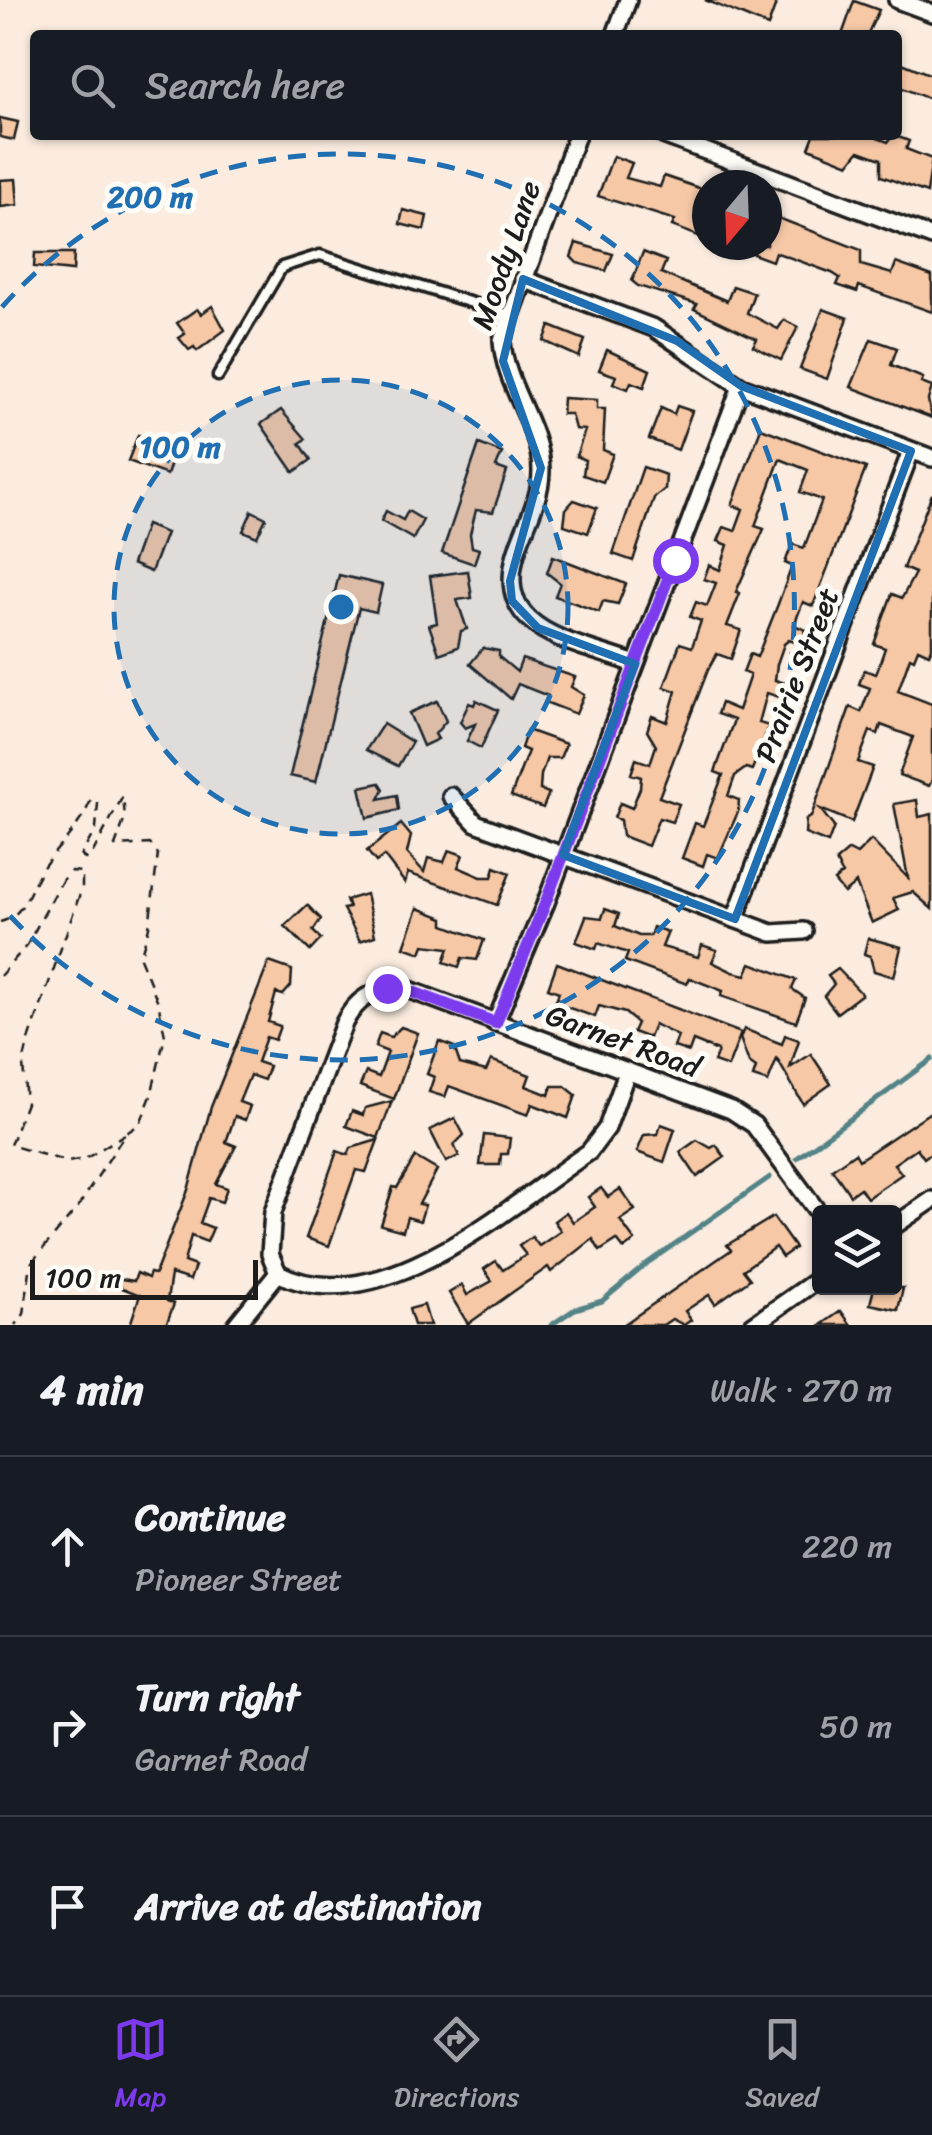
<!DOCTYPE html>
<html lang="en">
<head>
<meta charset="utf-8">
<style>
	:root { --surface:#171b24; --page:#20242c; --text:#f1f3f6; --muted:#9ea1a6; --line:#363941; --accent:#7c3aed }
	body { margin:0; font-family:Sriracha,sans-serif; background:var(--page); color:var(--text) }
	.controls { position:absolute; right:30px; bottom:30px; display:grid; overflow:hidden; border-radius:10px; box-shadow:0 2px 8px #0004 }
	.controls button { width:90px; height:90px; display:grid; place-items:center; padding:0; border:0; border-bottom:2px solid var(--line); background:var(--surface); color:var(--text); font:50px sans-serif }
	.compass { position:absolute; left:692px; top:170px; width:90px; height:90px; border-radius:50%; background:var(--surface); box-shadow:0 2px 8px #0004; rotate:199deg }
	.scale { position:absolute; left:30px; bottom:25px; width:228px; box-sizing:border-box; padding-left:10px; border:5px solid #1c1c1c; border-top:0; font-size:28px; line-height:35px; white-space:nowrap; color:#1c1c1c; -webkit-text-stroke:8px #fdfcf7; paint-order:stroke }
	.stop { position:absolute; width:30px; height:30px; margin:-22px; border:8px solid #7c3aed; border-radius:50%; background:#fff }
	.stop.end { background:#7c3aed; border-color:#fff; box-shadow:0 2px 10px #0008 }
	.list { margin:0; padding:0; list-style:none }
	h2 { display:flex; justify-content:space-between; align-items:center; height:130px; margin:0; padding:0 40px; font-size:42px }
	h2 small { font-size:32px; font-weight:400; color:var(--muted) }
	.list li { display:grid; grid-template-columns:65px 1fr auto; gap:30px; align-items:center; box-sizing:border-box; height:180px; padding:0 40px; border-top:2px solid var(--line) }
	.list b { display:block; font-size:38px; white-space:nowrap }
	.list p { margin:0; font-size:32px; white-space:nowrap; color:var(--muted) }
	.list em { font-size:32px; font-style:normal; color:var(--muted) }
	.icon { flex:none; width:55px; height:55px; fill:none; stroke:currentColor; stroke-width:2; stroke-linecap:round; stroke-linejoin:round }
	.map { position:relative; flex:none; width:932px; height:1325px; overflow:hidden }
	.search { position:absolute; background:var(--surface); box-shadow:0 2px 8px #0004; left:30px; right:30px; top:30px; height:110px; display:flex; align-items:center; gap:25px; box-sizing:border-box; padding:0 35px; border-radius:10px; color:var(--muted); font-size:38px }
	.sheet { height:670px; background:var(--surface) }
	nav { display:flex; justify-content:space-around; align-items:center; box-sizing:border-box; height:140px; border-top:2px solid var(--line); background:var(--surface); font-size:28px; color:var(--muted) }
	nav a { display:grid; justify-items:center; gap:5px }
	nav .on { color:var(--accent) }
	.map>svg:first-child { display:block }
</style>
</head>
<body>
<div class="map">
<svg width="932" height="1325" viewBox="0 0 932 1325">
	<rect width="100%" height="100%" fill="#fbecdf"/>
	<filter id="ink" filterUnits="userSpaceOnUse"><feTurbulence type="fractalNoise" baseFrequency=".01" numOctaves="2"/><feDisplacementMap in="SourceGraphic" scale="20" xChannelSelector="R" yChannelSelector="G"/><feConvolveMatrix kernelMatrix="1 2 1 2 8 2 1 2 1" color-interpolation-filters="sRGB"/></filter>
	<g filter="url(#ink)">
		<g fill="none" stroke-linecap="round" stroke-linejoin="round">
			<g stroke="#528387" stroke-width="5">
				<polyline points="797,1158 932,1059"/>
				<polyline points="551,1325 575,1309 602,1301 649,1262 770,1177"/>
			</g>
		</g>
		<g fill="#f6c8a6" stroke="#1c1c1c" stroke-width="2.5">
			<polygon points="705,0 765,0 776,4 768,26"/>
			<polygon points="854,1 879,10 867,35 842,35"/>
			<polygon points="897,61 932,75 932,100 897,86"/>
			<polygon points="0,118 18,122 14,140 0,137"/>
			<polygon points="814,135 870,135 888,142 893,135 909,141 906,149 932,159 927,193 881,176 881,159 859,151 849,164 809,148"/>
			<polygon points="613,156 632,163 626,178 660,187 664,176 702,189 699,199 707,202 707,221 701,237 672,226 675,220 598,196"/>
			<polygon points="16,179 18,205 0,207 0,180"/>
			<polygon points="403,210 427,216 424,230 400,224"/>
			<polygon points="773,216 861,250 861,265 892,274 896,263 932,276 932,312 859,286 857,292 837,285 840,278 832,273 775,252 772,261 753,254 757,245 767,245 767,223"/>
			<polygon points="576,243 613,254 606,271 577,263 571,257"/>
			<polygon points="643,252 666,261 661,273 727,301 733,286 754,293 747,313 778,329 784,320 798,327 781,360 753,346 757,339 694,309 697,304 638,286 632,281"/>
			<polygon points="35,253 74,253 73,271 34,267"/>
			<polygon points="212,306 225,330 197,351 194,347 189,350 179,338 185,334 177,323 197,309 201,314"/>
			<polygon points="823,309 848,318 827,379 800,369"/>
			<polygon points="550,326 585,340 579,357 544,341"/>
			<polygon points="871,339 897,348 891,365 923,378 921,383 932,387 928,400 932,418 851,387"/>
			<polygon points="607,350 650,370 644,387 631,382 628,389 613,383 616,376 599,370"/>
			<polygon points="563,398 597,400 597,409 605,409 603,450 613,454 603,482 583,475 585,460 576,456 585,430 575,429 571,414 562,414"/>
			<polygon points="677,406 692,411 678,450 649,439 661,408 674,414"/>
			<polygon points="281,410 306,439 300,443 311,460 294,472 261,424"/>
			<polygon points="761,428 866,468 813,606 803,602 794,625 806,630 800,644 789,640 784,644 777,664 775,680 785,683 779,697 767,693 759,723 769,726 752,770 746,768 735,776 728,796 739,800 738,812 718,858 707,854 703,866 682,858 695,823 703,826 723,775 715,772 734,720 717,714 721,703 738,710 750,675 743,672 750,654 757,657 778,604 792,566 785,563 792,544 804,548 822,500 800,492 808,470 780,459 755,526 764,529 736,592 740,593 727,626 741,630 731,659 717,654 708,670 659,797 679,804 672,822 659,818 648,846 622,836 620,820 614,818 620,803 632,808 640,788 641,777 631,774 636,759 650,764 656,746 647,731 652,716 667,722 676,691 664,687 680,643 692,647 701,621 690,617 696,602 707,606 716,583 704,579 709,565 720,570 728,545 718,541 724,527 735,531 743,509 732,505"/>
			<polygon points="138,435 176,448 167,475 128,461"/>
			<polygon points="479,444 502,453 496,467 507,471 493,512 476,510 470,534 472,547 479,549 474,564 442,553"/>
			<polygon points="643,467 666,475 665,489 654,498 633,561 613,554"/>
			<polygon points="932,494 932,648 929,654 918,649 914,659 910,657 898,691 932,704 932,780 929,786 899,775 913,737 881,725 878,734 870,731 858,762 873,767 852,822 820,809 834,827 828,843 805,834 806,819 811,817 850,707 861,712 870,688 859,684 864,670 876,674 885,648 874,644 892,594 902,598 915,573 903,568"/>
			<polygon points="574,500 597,508 588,533 564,525 566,509"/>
			<polygon points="252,511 266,518 257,537 243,531"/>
			<polygon points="386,511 403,520 408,511 423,520 413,539 381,521"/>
			<polygon points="146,525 166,533 151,572 132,564"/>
			<polygon points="553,556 626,584 618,604 603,601 599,612 555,596 560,583 547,573"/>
			<polygon points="468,571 472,598 457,600 467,629 461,631 458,647 439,654 429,625 437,623 430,576"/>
			<polygon points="339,575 382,585 376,612 359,608 316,782 290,776"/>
			<polygon points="483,648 499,651 499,657 517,672 522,659 575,677 571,687 584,695 576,714 545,702 548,696 518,684 511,699 470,664"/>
			<polygon points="476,700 498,710 481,748 467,741 475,724 465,728 460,722 469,703 474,705"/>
			<polygon points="437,701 446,721 435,734 438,739 423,746 409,713"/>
			<polygon points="383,724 412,742 398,766 366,750"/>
			<polygon points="527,730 566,744 560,758 547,758 541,775 540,790 549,793 543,808 511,796 528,751 521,748"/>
			<polygon points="380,783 384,789 379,799 397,795 399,810 367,818 360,787"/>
			<polygon points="917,800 919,817 932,814 932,909 913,892 893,898 899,910 872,923 856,883 844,893 834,881 842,874 836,861 849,850 857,854 871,840 908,878 894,804"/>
			<polygon points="401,824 411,836 407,853 424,872 428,858 444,862 449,850 463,855 458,867 481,877 492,877 495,867 510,873 497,905 408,873 405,883 384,856 376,862 367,851"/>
			<polygon points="366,894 375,936 360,941 343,909 349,908 346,900"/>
			<polygon points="307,905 321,919 313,931 321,939 310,951 285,926"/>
			<polygon points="418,908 444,918 444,925 484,940 477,960 462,958 459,967 444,962 449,948 424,945 421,953 404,947"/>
			<polygon points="605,909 619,914 615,926 639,936 650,936 653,927 668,932 662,947 698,957 702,945 717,950 712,962 733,972 746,975 751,963 796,980 792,989 805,998 796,1022 721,996 723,991 690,978 687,984 625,961 628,953 598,943 596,949 576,942 586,916 602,918"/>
			<polygon points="868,938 901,947 894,977 874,971 870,956 864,954"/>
			<polygon points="269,962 292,970 291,986 283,995 276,993 268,1022 280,1026 275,1040 266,1037 257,1062 269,1066 264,1080 250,1075 239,1102 250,1106 245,1120 235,1116 226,1142 236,1146 216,1184 227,1188 222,1202 209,1198 200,1223 213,1228 207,1242 191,1236 184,1262 195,1266 190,1280 171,1274 167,1301 174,1304 166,1325 130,1325 140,1295 107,1282 109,1277 134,1281 137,1273 148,1278 150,1273 155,1274 188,1190 211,1107"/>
			<polygon points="557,963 741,1033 728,1067 714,1062 718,1051 693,1041 689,1052 674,1047 678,1036 654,1024 649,1038 633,1032 637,1023 625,1013 599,1006 595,1017 555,1003 559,992 548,988"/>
			<polygon points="838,969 862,994 837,1013 824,996 834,984 828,976"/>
			<polygon points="401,1027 418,1033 394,1099 360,1086 366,1072 379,1077 388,1052 375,1047 380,1033 391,1037"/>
			<polygon points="744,1029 782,1044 785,1035 799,1040 790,1068 811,1054 831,1084 803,1104 777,1059 768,1082 753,1077 756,1068 749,1063 740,1038"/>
			<polygon points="439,1041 454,1047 460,1064 486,1071 491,1060 530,1075 526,1086 549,1095 552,1086 565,1086 576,1095 568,1118 532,1104 528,1115 449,1086 445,1097 429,1092 434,1077 427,1074"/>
			<polygon points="392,1101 378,1138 346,1126 352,1111 363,1115 365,1108"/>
			<polygon points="932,1111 932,1152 924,1158 917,1148 894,1164 902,1174 867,1198 860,1188 850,1195 832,1169 855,1153 859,1160"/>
			<polygon points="455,1118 464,1135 454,1145 459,1156 446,1162 430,1130"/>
			<polygon points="661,1124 675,1129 664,1162 637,1152 644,1135 658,1134"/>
			<polygon points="484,1135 510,1138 508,1154 501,1154 500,1165 480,1165"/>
			<polygon points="378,1140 366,1172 356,1170 329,1246 306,1238 337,1151 348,1155 351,1148"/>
			<polygon points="697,1140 711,1148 716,1145 725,1157 697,1177 680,1152"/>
			<polygon points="415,1157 437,1170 419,1204 425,1205 420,1221 407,1217 403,1231 381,1225 393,1187 397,1188"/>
			<polygon points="601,1188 608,1197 620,1189 635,1210 620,1220 635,1241 624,1249 617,1240 600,1251 593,1239 551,1272 548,1267 468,1324 449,1293 462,1285 467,1295 492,1281 484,1269 496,1261 503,1270 526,1255 519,1246 532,1237 539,1246 561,1231 554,1221 566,1212 573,1222 595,1207 588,1197"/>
			<polygon points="773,1217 795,1248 782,1257 775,1247 743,1270 750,1279 715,1304 709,1295 685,1311 691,1320 684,1325 672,1319 663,1325 623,1325 731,1250 727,1245"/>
			<polygon points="874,1288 903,1288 898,1310 870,1304"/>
			<polygon points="424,1305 430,1325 414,1325 409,1309"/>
			<polygon points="841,1311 851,1325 821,1325"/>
		</g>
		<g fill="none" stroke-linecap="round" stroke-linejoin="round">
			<g stroke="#1c1c1c" stroke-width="15">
				<polyline id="lane" points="218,376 282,267 320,255 510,315"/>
			</g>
			<g stroke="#1c1c1c" stroke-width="22">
				<g id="street">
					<polyline points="897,0 932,13"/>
					<polyline points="615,35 628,0"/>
					<path d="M577,135L502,340C504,386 541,426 541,471C541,496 527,522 519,544C487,633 571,640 635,664"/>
					<polyline points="663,135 932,237"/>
					<polyline points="523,279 654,328 741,386 932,458"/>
					<polyline points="451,796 476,823 772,933 804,931"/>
					<polyline points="735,919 911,451"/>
					<polyline points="495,1023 545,905 741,386"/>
					<polyline points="894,1226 932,1200"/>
					<path d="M278,1273L270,1254L273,1212L344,1023C358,996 377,987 407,989L731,1110L754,1125L820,1215"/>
					<path d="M278,1273C378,1325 509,1206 589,1152L607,1128L627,1072"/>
					<polyline points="236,1325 278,1273"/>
					<polyline points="753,1325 820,1278"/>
				</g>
			</g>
			<g stroke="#1c1c1c" stroke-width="2.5" stroke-dasharray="10 8" stroke-linecap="butt">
				<path d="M0,922C26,916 30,885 44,866C60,844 80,827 91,800L98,803L96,829L81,855L85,859L92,854L123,796L125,818L115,846L150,844L158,854L149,927L140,958L158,1002L165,1036L151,1096L140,1124L125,1134L78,1207L31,1263L24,1314L16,1325"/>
				<polyline points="0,976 27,945 63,879 71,871 82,872 82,888 28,1043 23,1064 26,1103 10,1145 68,1162 85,1159 125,1134"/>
			</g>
			<use href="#lane" stroke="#fdfcf7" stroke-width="8"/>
			<use href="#street" stroke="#fdfcf7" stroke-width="15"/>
		</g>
	</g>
	<g fill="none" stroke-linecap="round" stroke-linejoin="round" filter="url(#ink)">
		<polyline stroke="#7c3aed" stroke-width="12" points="387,988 407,990 496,1023 545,904 675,560"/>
	</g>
	<path fill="none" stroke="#1f6fb2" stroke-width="8" stroke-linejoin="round" d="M523,279L677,341L741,386L911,451L735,919L563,855L635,664L538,628L512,601L510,581L541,468L503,361Z"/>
	<circle cx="341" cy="607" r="227" fill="#1f6fb2" fill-opacity=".12"/>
	<g fill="none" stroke="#1f6fb2" stroke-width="5" stroke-dasharray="18 12">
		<circle cx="341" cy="607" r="227"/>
		<path d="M2 307A453 453 0 1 1 2 907"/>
	</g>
	<g text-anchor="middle" stroke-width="10" stroke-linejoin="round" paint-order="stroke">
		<g font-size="30" fill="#1c1c1c" stroke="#fdfcf7">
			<text transform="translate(506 255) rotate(-71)" y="10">Moody Lane</text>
			<text transform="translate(797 675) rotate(-69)" y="10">Prairie Street</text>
			<text transform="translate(623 1041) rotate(20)" y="10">Garnet Road</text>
		</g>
	</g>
	<circle cx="341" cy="607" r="15" fill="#1f6fb2" stroke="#fdfcf7" stroke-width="5"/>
	<g font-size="30" text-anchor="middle" font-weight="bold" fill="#1f6fb2" stroke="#fdfcf7" stroke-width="10" stroke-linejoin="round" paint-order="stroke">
		<text x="150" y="207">200 m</text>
		<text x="180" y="457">100 m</text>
	</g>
</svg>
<div class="controls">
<button><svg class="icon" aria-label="layers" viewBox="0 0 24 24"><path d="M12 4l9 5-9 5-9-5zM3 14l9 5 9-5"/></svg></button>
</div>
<svg class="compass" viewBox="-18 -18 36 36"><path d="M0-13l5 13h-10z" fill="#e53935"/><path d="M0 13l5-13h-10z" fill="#9ea1a6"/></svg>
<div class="scale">100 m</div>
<div class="stop" style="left:675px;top:560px"></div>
<div class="stop end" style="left:387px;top:988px"></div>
<div class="search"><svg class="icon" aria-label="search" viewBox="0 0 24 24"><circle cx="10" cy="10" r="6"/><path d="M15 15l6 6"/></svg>Search here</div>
</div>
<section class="sheet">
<h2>4 min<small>Walk · 270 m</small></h2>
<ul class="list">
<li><svg class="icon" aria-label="ahead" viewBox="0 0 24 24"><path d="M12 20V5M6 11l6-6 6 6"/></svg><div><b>Continue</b><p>Pioneer Street</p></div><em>220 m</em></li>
<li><svg class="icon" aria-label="right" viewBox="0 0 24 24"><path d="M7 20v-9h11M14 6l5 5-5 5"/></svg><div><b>Turn right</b><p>Garnet Road</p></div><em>50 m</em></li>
<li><svg class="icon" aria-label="arrive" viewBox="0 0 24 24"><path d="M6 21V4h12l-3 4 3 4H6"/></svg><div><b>Arrive at destination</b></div></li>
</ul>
</section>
<nav>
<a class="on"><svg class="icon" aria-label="map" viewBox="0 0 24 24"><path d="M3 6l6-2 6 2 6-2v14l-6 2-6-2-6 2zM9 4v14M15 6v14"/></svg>Map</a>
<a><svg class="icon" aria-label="directions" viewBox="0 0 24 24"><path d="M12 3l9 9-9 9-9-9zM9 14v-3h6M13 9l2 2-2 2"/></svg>Directions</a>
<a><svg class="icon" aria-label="saved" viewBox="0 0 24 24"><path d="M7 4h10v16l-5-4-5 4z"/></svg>Saved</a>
</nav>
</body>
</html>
